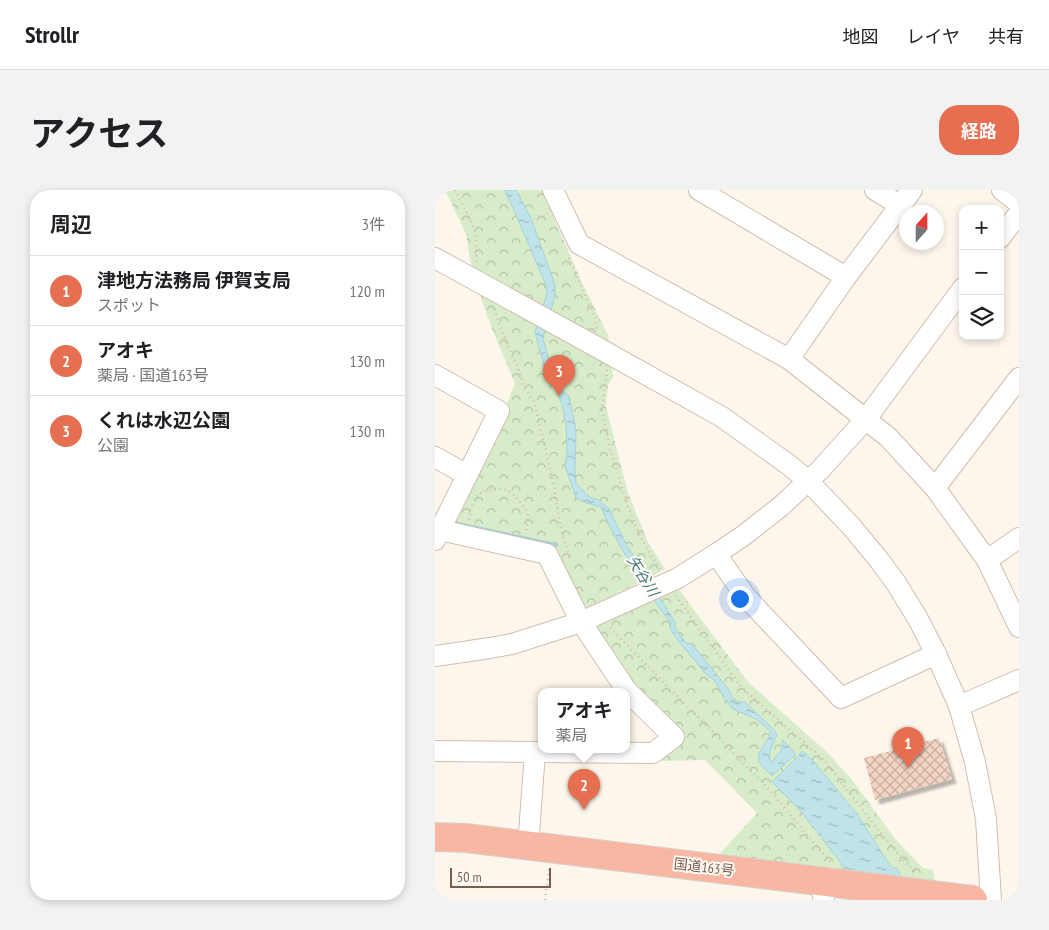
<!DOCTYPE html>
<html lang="ja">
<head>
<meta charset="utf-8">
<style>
	:root { --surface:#fff; --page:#f2f2f2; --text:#202124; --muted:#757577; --line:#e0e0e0; --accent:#e76f51 }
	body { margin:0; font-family:"PT Sans Narrow","Noto Sans JP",sans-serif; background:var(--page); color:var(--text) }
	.controls { position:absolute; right:15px; top:15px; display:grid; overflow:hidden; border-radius:10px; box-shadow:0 2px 8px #0003 }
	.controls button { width:45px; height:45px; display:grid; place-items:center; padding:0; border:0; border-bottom:1px solid var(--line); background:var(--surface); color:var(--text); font:25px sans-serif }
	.compass { position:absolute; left:464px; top:15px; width:45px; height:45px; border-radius:50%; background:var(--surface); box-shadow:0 2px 8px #0003; rotate:21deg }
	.scale { position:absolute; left:15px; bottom:12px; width:101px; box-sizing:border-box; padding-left:5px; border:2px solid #7a5c4d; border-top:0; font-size:14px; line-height:18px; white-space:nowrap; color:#7a5c4d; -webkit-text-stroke:4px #fffaf3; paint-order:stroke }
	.you { position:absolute; left:304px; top:408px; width:18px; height:18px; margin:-12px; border:4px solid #fff; border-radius:50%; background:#1a73e8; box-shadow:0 0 0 8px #1a73e833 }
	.badge { display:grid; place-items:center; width:32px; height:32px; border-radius:50%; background:var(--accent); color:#fff; font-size:16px; font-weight:700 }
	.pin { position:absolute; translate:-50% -41px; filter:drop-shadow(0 1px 2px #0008) }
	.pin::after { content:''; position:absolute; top:26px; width:18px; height:15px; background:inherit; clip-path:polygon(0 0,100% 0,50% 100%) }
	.popup { position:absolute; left:103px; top:498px; width:92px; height:65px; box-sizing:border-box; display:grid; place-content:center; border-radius:10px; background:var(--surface); filter:drop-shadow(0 1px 4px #0005); font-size:16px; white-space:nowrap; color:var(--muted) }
	.popup b { font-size:19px; color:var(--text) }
	.popup::after { content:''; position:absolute; left:50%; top:100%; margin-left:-10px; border:10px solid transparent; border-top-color:var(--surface) }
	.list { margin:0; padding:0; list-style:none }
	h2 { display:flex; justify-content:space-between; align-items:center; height:65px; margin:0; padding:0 20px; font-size:21px }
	h2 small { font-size:16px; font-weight:400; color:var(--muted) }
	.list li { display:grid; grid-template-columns:32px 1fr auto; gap:15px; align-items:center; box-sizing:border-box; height:70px; padding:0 20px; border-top:1px solid var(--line) }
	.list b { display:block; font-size:19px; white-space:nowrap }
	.list p { margin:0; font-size:16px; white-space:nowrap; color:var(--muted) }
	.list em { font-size:16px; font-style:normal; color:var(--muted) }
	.icon { flex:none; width:28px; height:28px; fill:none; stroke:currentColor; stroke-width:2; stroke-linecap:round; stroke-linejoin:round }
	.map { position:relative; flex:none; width:584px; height:710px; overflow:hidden; border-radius:20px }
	header { display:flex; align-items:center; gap:30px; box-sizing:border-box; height:70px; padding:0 25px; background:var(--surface); border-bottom:1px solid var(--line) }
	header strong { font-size:24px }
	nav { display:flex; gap:28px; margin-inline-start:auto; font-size:18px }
	.intro { display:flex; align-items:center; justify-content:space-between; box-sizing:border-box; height:120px; padding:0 30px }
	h1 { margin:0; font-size:35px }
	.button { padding:12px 22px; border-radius:20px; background:var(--accent); color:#fff; font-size:18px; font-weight:700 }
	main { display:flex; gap:30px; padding:0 30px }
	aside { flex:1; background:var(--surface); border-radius:20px; box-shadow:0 2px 8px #0003 }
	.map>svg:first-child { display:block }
</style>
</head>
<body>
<header>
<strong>Strollr</strong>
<nav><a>地図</a><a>レイヤ</a><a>共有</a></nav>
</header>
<div class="intro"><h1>アクセス</h1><a class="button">経路</a></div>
<main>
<aside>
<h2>周辺<small>3件</small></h2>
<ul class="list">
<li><span class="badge">1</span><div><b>津地方法務局 伊賀支局</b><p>スポット</p></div><em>120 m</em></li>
<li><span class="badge">2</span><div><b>アオキ</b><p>薬局 · 国道163号</p></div><em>130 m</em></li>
<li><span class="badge">3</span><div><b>くれは水辺公園</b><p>公園</p></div><em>130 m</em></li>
</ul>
</aside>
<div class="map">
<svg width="584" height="710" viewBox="0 0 584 710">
	<defs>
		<pattern id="park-crowns" width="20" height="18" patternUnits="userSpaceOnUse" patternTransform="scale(1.25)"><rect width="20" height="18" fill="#d8ecc9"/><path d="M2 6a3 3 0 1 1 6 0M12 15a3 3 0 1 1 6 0" fill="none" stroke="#b4c2a5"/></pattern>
		<pattern id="water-ripples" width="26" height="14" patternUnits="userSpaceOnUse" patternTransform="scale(1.25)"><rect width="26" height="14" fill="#bfe3e8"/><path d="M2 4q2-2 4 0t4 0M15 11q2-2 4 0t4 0" fill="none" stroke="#a0bbbe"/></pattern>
		<pattern id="building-cross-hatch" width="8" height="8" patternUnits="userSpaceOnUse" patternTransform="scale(1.25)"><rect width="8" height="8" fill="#f3d5c3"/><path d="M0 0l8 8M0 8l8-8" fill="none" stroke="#cab0a1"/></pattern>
		<filter id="shadow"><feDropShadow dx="4.5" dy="4.5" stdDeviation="1" flood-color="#0004"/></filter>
	</defs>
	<rect width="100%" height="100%" fill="#fdf6ec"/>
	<g fill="url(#park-crowns)">
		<polygon points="10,0 107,0 148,95 173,145 178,186 173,195 171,217 193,303 213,352 230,379 216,387 151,418 145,415 117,358 18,336 71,217 80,193 57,139 48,114 35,69 31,44"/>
		<polygon points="239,393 313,492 394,564 418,591 461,650 488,678 498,680 501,696 281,668 322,623 270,570 222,571 249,549 201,498 157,434"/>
	</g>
	<g fill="url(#water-ripples)" stroke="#a5d3da">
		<path d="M69,0H81L96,28L120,95V106L108,148L113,167L128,202L134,206L141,240L140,280L141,294L156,308L164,310L174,319L191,354L240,432V439L251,453L257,454L294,500L298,509L304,512H310L338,539L342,545L336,558L334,569L337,572L342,565L346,561L348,550L361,564L337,586L323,572L324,563L334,547L335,541L321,529L298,519L289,508L280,491L270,483L245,453L235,439L236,432C227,423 221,413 215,403C197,376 178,347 166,317L152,313L141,308L130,276L132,260L131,235L127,214L118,193L113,177L109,176L100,142L112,103L110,93L78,18Z"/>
		<polygon points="368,561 380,573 422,624 454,674 458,678 462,678 476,710 428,710 403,669 364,619 337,592"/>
	</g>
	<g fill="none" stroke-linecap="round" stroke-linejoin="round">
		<polyline stroke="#a5d3da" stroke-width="4" points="23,334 121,355"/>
	</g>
	<polygon fill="url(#building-cross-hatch)" filter="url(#shadow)" points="504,548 517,589 440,610 429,568"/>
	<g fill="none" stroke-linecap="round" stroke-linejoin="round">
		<g stroke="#d1beb0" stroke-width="22">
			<g id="minor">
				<polyline points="118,0 144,54 354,169 453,247 500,298 552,370 584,437"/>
				<polyline points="264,0 411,87"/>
				<polyline points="440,0 465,15"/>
				<polyline points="567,0 584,13"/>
				<polyline points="565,48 584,23"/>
				<polyline points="0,68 160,156 287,227 354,275 373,291 416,336 444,370 461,393 483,429 501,464 524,516 540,572 551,629 556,710"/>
				<polyline points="354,169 411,87 477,0"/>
				<polyline points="0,185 64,221 0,350"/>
				<polyline points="0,267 32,285"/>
				<polyline points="500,298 584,188"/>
				<polyline points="281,364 311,407 406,508 501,464"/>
				<polyline points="552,370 584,348"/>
				<polyline points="0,466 55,458 77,454 146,432 243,388 281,364 308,346 345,317 385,280 431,229 528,98"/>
				<polyline points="524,516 584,490"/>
				<polyline points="0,561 218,563 239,547 192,501 146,432 112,364 5,340"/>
				<polyline points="93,657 100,562"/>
				<polyline points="384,691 389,710"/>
			</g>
		</g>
		<g stroke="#dad1cd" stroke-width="30">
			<polyline id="highway" points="0,647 31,648 538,710"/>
		</g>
		<g stroke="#d9b8a5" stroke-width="2.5" stroke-dasharray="1 4" stroke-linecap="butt">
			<polyline points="20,0 32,23 40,41 42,74"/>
			<polyline points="134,68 160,127 162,139"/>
			<polyline points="59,119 70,149 85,183 90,199 99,211 119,296 125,335 135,370"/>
			<polyline points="172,180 167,219 175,259 192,314 205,346 225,380"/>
			<path d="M41,306L42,305C71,292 77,300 93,323L91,343"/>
			<polyline points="34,330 38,313"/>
			<polyline points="241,406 306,497 388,569 456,656 480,682"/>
			<polyline points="175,438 332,597 395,672"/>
			<polyline points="110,710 114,677"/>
		</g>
		<use href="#minor" stroke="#fff" stroke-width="20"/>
		<use href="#highway" stroke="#f7b7a3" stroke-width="28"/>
	</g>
	<g text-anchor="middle" stroke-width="4" stroke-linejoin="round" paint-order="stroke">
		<g font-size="14" fill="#7a5c4d" stroke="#fffaf3">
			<text transform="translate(269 677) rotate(7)" y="5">国道163号</text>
		</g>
		<g font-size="15" font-style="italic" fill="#437c86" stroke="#fffaf3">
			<text transform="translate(208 386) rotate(58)" y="5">矢谷川</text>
		</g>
	</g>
</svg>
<div class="controls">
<button>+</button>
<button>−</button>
<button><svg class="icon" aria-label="layers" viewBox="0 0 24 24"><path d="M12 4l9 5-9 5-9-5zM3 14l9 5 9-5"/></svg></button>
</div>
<svg class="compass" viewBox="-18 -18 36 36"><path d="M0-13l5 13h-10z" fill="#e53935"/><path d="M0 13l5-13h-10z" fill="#757577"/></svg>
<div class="scale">50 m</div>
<div class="you"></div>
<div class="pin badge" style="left:473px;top:578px">1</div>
<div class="pin badge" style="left:149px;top:620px">2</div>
<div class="popup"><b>アオキ</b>薬局</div>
<div class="pin badge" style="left:124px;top:206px">3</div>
</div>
</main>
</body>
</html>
